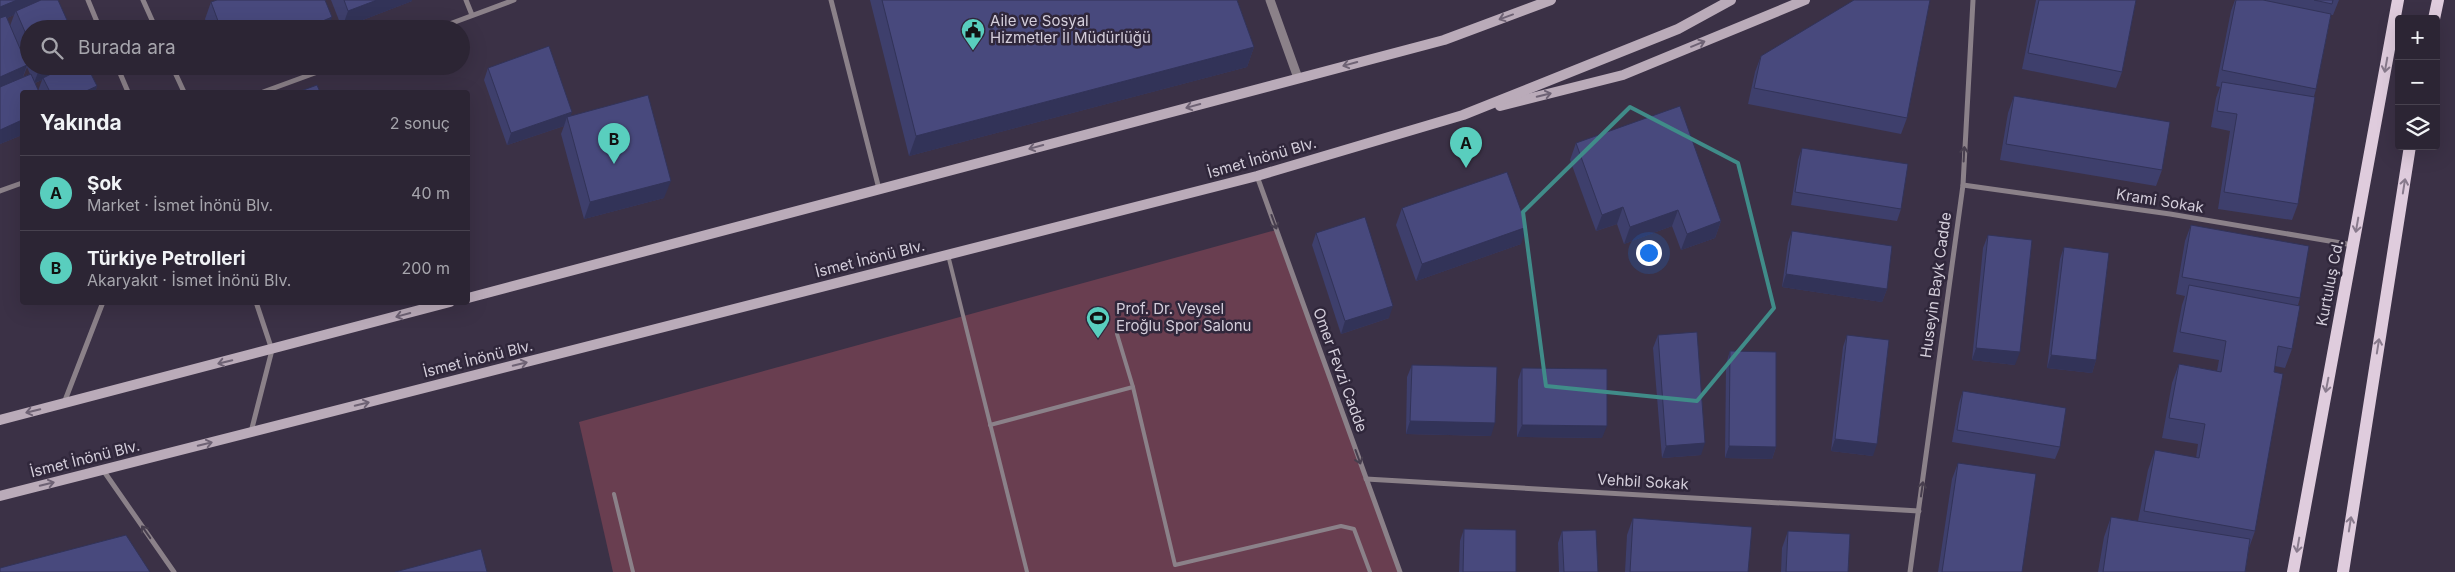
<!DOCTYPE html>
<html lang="tr">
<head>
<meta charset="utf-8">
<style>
	:root { --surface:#2c2534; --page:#342d3c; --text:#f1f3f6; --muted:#a6a5ac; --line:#48424f; --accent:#59cebe }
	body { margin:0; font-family:Inter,sans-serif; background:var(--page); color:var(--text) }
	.controls { position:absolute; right:15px; top:15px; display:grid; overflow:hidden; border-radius:5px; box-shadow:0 5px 20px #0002 }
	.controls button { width:45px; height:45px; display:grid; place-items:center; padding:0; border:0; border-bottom:1px solid var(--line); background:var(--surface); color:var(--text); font:25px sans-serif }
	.you { position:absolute; left:1648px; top:252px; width:18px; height:18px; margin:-12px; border:4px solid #fff; border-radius:50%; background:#1a73e8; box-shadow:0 0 0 8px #1a73e833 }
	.badge { display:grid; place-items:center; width:32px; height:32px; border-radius:50%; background:var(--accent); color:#111; font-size:16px; font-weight:700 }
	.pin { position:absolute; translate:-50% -41px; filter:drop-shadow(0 1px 2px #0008) }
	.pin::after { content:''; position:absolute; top:26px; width:18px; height:15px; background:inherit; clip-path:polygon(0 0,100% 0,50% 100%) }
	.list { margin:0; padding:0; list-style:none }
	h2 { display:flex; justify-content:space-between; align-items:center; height:65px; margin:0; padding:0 20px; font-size:21px }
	h2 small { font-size:16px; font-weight:400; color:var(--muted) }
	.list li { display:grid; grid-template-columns:32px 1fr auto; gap:15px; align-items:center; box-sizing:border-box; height:75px; padding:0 20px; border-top:1px solid var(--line) }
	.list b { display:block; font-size:19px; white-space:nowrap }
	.list p { margin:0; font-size:16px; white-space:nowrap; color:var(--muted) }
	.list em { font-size:16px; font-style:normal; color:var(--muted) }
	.icon { flex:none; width:28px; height:28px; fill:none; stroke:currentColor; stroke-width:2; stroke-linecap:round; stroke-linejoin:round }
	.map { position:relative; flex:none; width:2455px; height:572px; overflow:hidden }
	.search { position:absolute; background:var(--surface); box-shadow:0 5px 20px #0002; left:20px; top:20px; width:450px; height:55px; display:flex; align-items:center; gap:12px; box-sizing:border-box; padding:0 18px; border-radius:28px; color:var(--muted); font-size:19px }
	.panel { position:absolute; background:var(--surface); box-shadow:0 5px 20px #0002; left:20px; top:90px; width:450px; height:215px; border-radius:5px }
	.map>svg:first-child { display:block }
</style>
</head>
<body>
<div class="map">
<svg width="2455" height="572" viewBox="0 0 2455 572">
	<rect width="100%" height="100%" fill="#3b3146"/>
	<polygon fill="#693e50" points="1276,230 1400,572 613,572 579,422"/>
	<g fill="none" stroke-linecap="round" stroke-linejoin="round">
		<g stroke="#8b8189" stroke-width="4">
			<polyline points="948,255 1027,572"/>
			<polyline points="1117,334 1133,387 1175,565 1341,526 1354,529 1370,572"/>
			<polyline points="990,425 1133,387"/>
			<polyline points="614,494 633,572"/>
		</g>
		<g stroke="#8b8189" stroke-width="5">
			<polyline points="88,0 100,29"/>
			<polyline points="143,0 156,29"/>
			<polyline points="466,0 472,15"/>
			<polyline points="831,0 879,189"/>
			<polyline points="436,29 514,0"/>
			<polyline points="117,66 128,92"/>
			<polyline points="172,66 184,92"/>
			<polyline points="263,92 334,66"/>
			<polyline points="1257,176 1400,572"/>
			<polyline points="1963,185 2170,214 2353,245"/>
			<polyline points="0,191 22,183"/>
			<polyline points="64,403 103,302"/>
			<polyline points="251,432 272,350 256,302"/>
			<polyline points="103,470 174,572"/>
			<polyline points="1366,479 1919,511"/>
			<polyline points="1910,572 1963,185 1973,0"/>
		</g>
		<polyline stroke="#8b8189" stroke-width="9" points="1270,0 1298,78"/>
		<g stroke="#baabb9" stroke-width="10">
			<polyline points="1500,106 1623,75 1805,0"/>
			<polyline points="468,298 1444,40 1551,0"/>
			<polyline points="0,420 450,302"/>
			<polyline points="0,496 1257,176 1463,115 1678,29 1731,0"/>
		</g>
		<g stroke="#dfccdd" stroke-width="12">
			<polyline points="2434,19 2438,0"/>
			<polyline points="2293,572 2398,0"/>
			<polyline points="2343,572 2410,146"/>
		</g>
	</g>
	<g fill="#3e3f6c" fill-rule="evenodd">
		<path d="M0,0H58L29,29V66H87L97,86L95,92H22V135L0,144ZM14,15L10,26L7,18ZM27,67L30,74L23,77ZM42,80L38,91L35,83Z"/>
		<polygon points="331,0 412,0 412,1 342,28"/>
		<polygon points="870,0 1237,0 1254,47 1247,67 909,156"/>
		<polygon points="2036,0 2136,0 2122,72 2116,88 2022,69"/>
		<polygon points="2235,0 2339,0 2333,15 2331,15 2316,89 2314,96 2298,204 2292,220 2218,209 2230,131 2211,127 2216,98 2220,87 2216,86 2231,11"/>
		<polygon points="211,2 328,29 208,29 205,19"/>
		<polygon points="1761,56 1907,118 1901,134 1748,104 1755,72"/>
		<polygon points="223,66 247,66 227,74"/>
		<polygon points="488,68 571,116 664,198 584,219 561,134 564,126 507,145 484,80"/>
		<polygon points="2014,96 2162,170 2156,186 2000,160 2008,113"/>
		<polygon points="1576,143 1721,221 1715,238 1681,250 1672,226 1624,244 1617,224 1596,231 1570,160"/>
		<polygon points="1802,148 1901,209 1897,221 1791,205 1798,160"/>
		<polygon points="1402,208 1521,244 1416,281 1396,225"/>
		<polygon points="2191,225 2300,298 2298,305 2292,349 2285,368 2275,366 2255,531 2249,548 2245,572 2098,572 2104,537 2111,517 2138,521 2148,470 2155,450 2196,458 2198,444 2162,438 2172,383 2179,364 2217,371 2219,360 2173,352 2182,305 2185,296 2176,294 2185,241"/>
		<polygon points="1792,231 1887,289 1882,302 1782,287 1788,243"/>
		<polygon points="1316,233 1389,318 1341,334 1312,245"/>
		<polygon points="1988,235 2015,365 1972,360 1983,248"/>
		<polygon points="2064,247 2096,360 2092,373 2047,368 2060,259"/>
		<polygon points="1658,335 1701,455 1662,458 1653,348"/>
		<polygon points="1847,335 1873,456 1831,451 1843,347"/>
		<polygon points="1730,351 1776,447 1772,459 1725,458 1726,364"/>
		<polygon points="1412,365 1491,436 1406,434 1407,377"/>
		<polygon points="1522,368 1602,438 1517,437 1518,380"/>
		<polygon points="1963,391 2060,447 2055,459 1952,442 1959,403"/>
		<polygon points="1958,463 2022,572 1938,572 1952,479"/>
		<polygon points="1633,518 1748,572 1625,572 1627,535"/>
		<polygon points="1464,529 1516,572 1459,572 1460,541"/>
		<polygon points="1562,531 1598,572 1559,572 1558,543"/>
		<polygon points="1788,531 1848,572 1781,572 1782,548"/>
	</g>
	<g fill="#323358">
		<polygon points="17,0 46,0 16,11 14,15 0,21 0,7"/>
		<polygon points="377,0 412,0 412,1 342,28 348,11"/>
		<polygon points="332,17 328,29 304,29"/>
		<polygon points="1254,47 1247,67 909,156 916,136"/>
		<polygon points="27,65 21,82 0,91 0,77"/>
		<polygon points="42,66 74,66 43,78 42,80 34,83 40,67"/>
		<polygon points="230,66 247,66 227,74"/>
		<polygon points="97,86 95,92 84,92"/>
		<polygon points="572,112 568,123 567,117 564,126 507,145 511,133"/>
		<polygon points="22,120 22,135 0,144 0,130"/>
		<polygon points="671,181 664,198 584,219 590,202"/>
		<polygon points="1623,207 1617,224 1596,231 1602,215"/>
		<polygon points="1678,210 1672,226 1624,244 1630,227"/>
		<polygon points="1721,221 1715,238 1681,250 1687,234"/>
		<polygon points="1527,227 1521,244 1416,281 1422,264"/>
		<polygon points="1786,274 1887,289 1882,302 1782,287"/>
		<polygon points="1393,306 1389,318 1341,334 1345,321"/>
		<polygon points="1976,348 2020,352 2015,365 1972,360"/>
		<polygon points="2051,355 2096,360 2092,373 2047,368"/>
		<polygon points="1410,421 1495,423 1491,436 1406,434"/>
		<polygon points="1522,425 1607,426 1602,438 1517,437"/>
		<polygon points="1835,439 1877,444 1873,456 1831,451"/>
		<polygon points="1705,443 1701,455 1662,458 1666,446"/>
		<polygon points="1729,446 1776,447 1772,459 1725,458"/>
	</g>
	<g fill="#48497d" stroke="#323358">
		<polygon points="0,0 17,0 0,7"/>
		<polygon points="41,0 58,0 71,29 29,29 29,41 16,11"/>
		<polygon points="217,0 325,0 332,17 304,29 221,29 211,2"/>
		<polygon points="344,0 377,0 348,11"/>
		<polygon points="882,0 1237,0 1254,47 916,136"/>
		<polygon points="1854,0 1930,0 1907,118 1754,88 1761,56"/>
		<polygon points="2039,0 2136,0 2122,72 2028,53"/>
		<polygon points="2236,0 2263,0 2331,14 2316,89 2222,70"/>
		<polygon points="2314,0 2333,0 2332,4"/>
		<polygon points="6,16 27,65 0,77 0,18"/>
		<polygon points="549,46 572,112 511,133 488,68"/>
		<polygon points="67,66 87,66 97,86 84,92 50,92 43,78"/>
		<polygon points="31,74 39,92 22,92 22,120 0,130 0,87"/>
		<polygon points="2222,82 2315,97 2298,204 2224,192 2237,114 2217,111"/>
		<polygon points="317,85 320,92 298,92"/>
		<polygon points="648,95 671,181 590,202 567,117"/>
		<polygon points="2014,96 2170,122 2162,170 2006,144"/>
		<polygon points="1680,106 1721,221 1687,234 1678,210 1630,227 1623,207 1602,215 1576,143"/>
		<polygon points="1802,148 1908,164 1901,209 1795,192"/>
		<polygon points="1507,172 1527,227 1422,264 1402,208"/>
		<polygon points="1365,217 1393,306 1345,321 1316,233"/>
		<polygon points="2191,225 2309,246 2300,298 2182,277"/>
		<polygon points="1792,231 1892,246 1887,289 1786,274"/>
		<polygon points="1988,235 2032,240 2020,352 1976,348"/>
		<polygon points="2064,247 2109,253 2096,360 2051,355"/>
		<polygon points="2189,285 2300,306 2292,349 2278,346 2274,372 2283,374 2255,531 2144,511 2155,450 2199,458 2205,424 2169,418 2179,364 2221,372 2226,341 2180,332"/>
		<polygon points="1697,332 1705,443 1666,446 1658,335"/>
		<polygon points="1847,335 1889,340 1877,444 1835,439"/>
		<polygon points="1730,351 1776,352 1776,447 1729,446"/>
		<polygon points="1412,365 1497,367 1495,423 1410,421"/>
		<polygon points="1522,368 1607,369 1607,426 1522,425"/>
		<polygon points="1963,391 2066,408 2060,447 1957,430"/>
		<polygon points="1958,463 2036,474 2022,572 1942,572"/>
		<polygon points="2111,517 2250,539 2245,572 2103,572"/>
		<polygon points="1633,518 1752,527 1748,572 1630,572"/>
		<polygon points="1464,529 1516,530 1516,572 1463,572"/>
		<polygon points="1596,530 1598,572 1564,572 1562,531"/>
		<polygon points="1788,531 1850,534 1848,572 1786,572"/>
		<polygon points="126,535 150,572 0,572 0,568"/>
		<polygon points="481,549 487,572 395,572"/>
	</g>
	<defs><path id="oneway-shaft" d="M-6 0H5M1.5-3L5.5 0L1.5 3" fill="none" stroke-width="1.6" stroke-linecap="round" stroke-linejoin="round" transform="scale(1.25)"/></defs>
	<g stroke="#6e6274">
		<use href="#oneway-shaft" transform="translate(1506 17) rotate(160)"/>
		<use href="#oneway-shaft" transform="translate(1698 44) rotate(-22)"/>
		<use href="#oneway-shaft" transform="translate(1350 64) rotate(165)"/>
		<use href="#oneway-shaft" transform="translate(1544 95) rotate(-14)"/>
		<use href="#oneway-shaft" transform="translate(1193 106) rotate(165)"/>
		<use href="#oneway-shaft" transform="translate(1036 147) rotate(165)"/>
		<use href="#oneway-shaft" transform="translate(403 315) rotate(165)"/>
		<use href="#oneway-shaft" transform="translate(225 362) rotate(166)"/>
		<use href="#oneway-shaft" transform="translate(520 364) rotate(-14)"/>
		<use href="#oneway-shaft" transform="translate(362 404) rotate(-14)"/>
		<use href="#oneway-shaft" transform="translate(33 411) rotate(166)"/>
		<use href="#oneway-shaft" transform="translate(205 444) rotate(-14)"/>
		<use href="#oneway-shaft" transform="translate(47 484) rotate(-14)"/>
	</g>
	<g stroke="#887a8c">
		<use href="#oneway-shaft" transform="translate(2386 65) rotate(100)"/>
		<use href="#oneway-shaft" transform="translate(2404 186) rotate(-81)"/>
		<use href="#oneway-shaft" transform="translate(2357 225) rotate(100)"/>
		<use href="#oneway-shaft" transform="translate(2378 346) rotate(-81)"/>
		<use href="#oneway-shaft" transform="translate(2327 385) rotate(101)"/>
		<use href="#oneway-shaft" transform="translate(2350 524) rotate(-81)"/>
		<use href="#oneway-shaft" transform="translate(2298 545) rotate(100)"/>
	</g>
	<g stroke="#473e4e">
		<use href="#oneway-shaft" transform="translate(1964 154) rotate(-87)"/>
		<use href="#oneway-shaft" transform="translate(1274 222) rotate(70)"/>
		<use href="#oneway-shaft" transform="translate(1358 457) rotate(70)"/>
		<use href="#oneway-shaft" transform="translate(1922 489) rotate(-82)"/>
		<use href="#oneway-shaft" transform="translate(146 532) rotate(-125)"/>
	</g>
	<path fill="none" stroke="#408c89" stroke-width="4" stroke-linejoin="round" d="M1630,107L1738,163L1774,308L1697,401L1546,386L1523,212Z"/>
	<defs>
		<g id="civic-pin" transform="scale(1.25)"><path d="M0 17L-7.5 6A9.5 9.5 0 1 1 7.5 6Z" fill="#59cebe" stroke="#30273b"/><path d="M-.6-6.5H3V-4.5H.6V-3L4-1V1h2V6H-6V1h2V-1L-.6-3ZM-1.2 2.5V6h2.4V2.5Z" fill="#111"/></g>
		<g id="stadium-pin" transform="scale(1.25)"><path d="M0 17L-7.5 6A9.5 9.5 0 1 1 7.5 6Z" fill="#59cebe" stroke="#30273b"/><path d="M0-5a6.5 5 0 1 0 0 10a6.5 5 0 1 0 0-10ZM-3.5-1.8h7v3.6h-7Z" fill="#111"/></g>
	</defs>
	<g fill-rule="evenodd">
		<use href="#civic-pin" x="973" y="30"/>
		<use href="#stadium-pin" x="1098" y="318"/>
	</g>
	<g text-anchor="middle" stroke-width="5" stroke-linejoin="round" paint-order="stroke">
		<g font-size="15" fill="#d4cedb" stroke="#30273b" text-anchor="start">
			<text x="990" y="26">Aile ve Sosyal<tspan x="990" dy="17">Hizmetler İl Müdürlüğü</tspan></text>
			<text x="1116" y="314">Prof. Dr. Veysel<tspan x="1116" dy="17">Eroğlu Spor Salonu</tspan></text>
		</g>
		<g font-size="15" fill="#d4cedb" stroke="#30273b">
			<text transform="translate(1262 158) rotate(-16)" y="5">İsmet İnönü Blv.</text>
			<text transform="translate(2160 201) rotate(9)" y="5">Krami Sokak</text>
			<text transform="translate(870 259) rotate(-14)" y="5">İsmet İnönü Blv.</text>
			<text transform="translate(2330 283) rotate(-79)" y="5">Kurtuluş Cd.</text>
			<text transform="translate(1936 285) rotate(-82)" y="5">Huseyin Bayk Cadde</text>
			<text transform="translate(478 359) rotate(-14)" y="5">İsmet İnönü Blv.</text>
			<text transform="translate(1340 370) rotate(70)" y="5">Omer Fevzi Cadde</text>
			<text transform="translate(85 459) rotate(-14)" y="5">İsmet İnönü Blv.</text>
			<text transform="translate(1643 482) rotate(3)" y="5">Vehbil Sokak</text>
		</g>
	</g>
</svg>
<div class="controls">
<button>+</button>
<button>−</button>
<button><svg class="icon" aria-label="layers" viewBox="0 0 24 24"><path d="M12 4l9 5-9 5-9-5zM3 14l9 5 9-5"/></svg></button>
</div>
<div class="you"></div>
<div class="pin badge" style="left:1466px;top:168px">A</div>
<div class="pin badge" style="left:614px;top:164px">B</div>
<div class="search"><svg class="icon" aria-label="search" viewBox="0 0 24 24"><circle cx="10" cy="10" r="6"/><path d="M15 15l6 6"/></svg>Burada ara</div>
<section class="panel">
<h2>Yakında<small>2 sonuç</small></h2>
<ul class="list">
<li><span class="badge">A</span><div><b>Şok</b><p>Market · İsmet İnönü Blv.</p></div><em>40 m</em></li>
<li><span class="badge">B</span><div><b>Türkiye Petrolleri</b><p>Akaryakıt · İsmet İnönü Blv.</p></div><em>200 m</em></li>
</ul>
</section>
</div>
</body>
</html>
